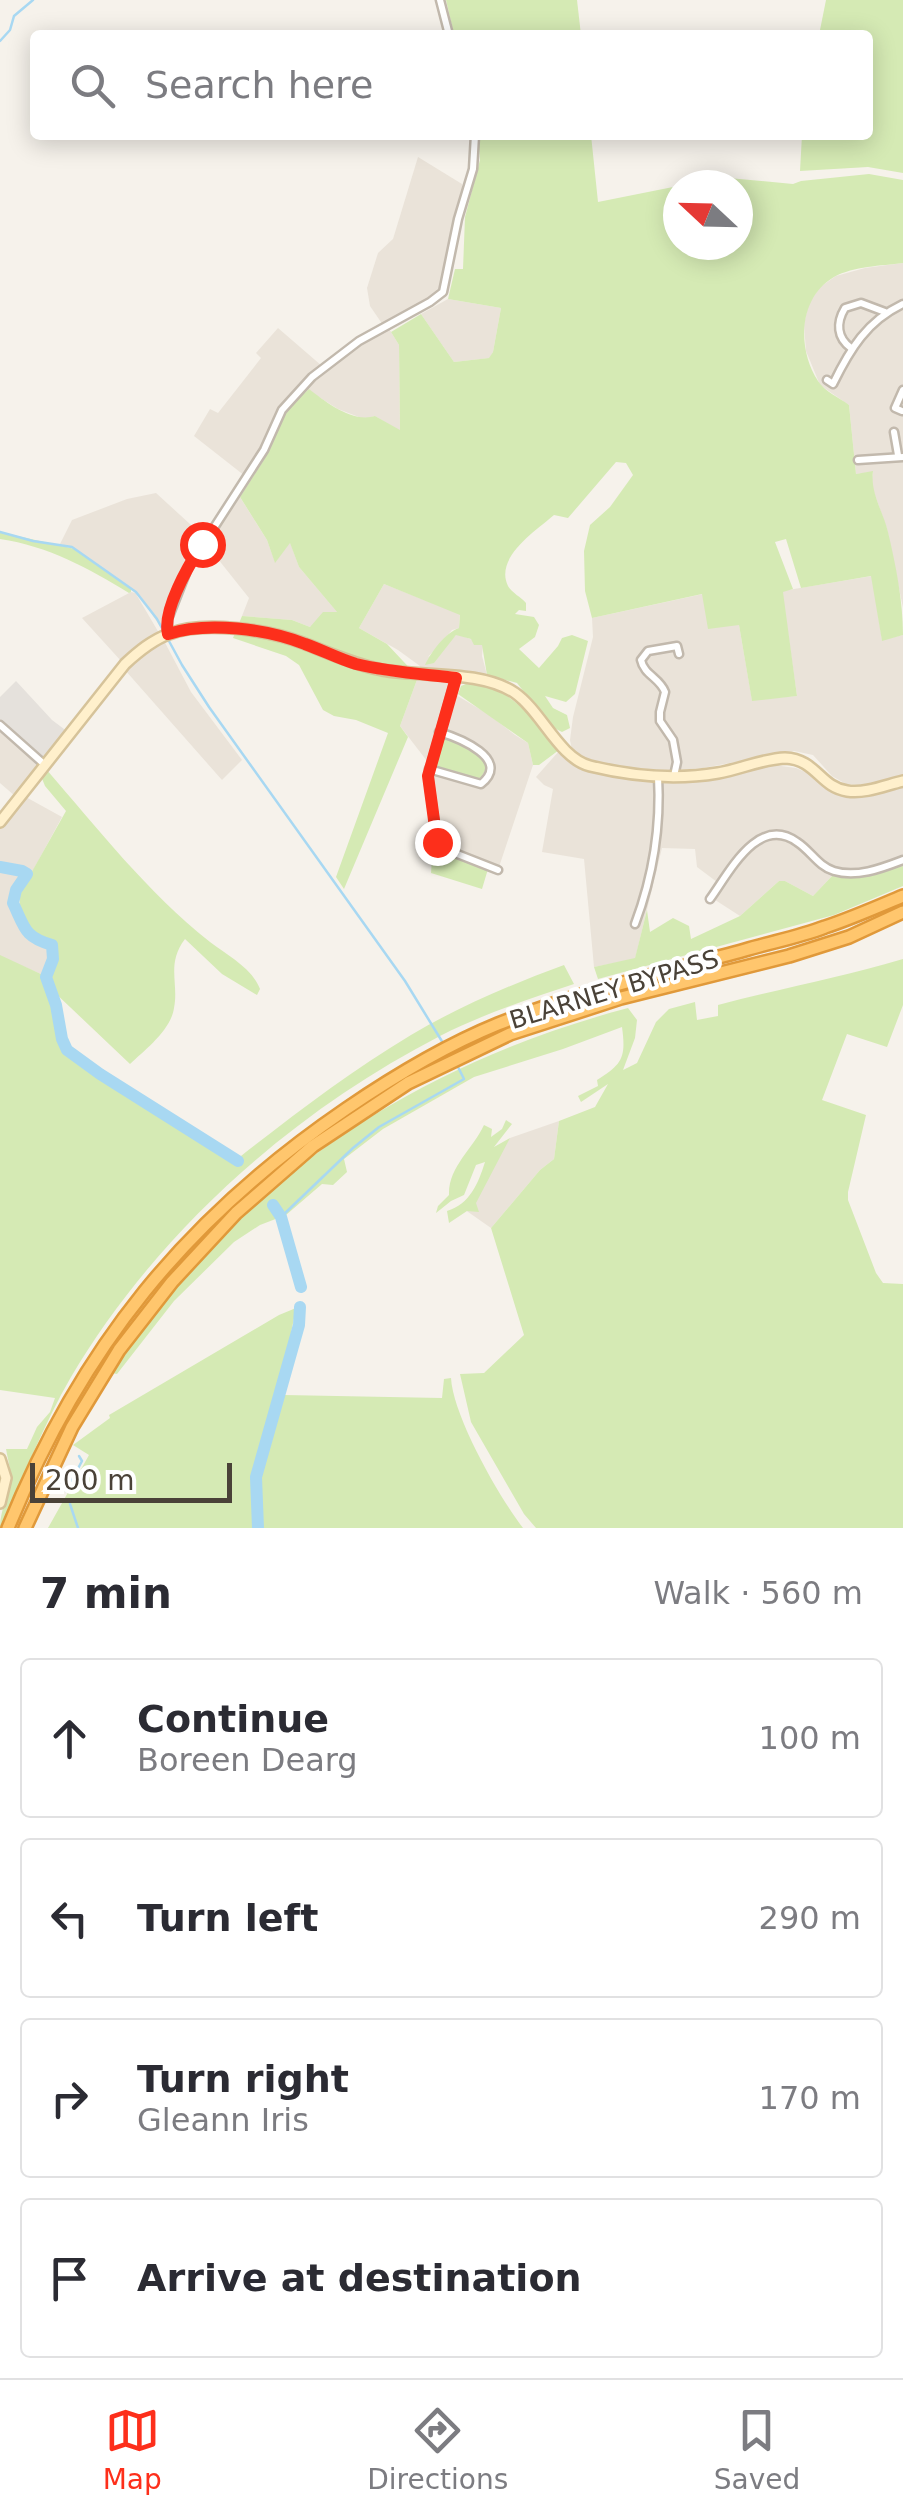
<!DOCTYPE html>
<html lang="en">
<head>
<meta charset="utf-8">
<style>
	:root { --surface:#fff; --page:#f2f2f3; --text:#2b2b33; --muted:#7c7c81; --line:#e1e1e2; --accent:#fd2f1b }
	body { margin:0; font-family:"DejaVu Sans",sans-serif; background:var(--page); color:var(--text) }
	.compass { position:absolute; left:663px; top:170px; width:90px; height:90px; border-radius:50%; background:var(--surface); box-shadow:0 5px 25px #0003; rotate:292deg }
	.scale { position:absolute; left:30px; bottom:25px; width:202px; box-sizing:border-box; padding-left:10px; border:5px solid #4a4238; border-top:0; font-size:28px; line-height:35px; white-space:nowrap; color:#4a4238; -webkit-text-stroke:8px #fff; paint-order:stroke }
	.stop { position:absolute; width:30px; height:30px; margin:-22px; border:8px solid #fd2f1b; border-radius:50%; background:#fff }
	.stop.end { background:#fd2f1b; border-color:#fff; box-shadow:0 2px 10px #0008 }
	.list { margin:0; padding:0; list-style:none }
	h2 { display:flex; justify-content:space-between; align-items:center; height:130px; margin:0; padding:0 40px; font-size:42px }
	h2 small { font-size:32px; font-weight:400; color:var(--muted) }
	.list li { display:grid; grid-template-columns:65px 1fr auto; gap:30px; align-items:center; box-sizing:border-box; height:160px; margin:0 20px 20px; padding:0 20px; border:2px solid var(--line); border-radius:10px }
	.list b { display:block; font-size:38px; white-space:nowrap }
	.list p { margin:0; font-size:32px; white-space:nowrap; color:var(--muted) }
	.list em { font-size:32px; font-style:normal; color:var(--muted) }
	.icon { flex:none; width:55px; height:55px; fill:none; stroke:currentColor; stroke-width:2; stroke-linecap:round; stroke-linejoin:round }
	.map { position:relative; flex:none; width:903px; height:1528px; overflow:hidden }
	.search { position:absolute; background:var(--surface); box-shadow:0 5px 25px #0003; left:30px; right:30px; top:30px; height:110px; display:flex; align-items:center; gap:25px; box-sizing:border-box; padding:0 35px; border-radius:10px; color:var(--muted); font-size:38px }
	.sheet { height:850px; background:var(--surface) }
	nav { display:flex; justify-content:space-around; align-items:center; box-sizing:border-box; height:140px; border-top:2px solid var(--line); background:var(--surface); font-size:28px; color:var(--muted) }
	nav a { display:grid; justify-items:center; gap:5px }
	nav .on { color:var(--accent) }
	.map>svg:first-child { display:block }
</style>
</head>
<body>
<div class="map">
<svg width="903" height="1528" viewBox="0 0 903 1528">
	<rect width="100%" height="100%" fill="#f6f2eb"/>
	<g fill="#eae3d9">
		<polygon points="418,157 462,184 463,196 451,228 440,293 383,325 370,306 367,288 378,253 393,239"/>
		<polygon points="903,263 903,608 887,529 871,484 873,472 856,474 849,405 820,385 806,351 804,325 808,305 820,287 836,276 865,268"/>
		<polygon points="448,299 501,308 493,352 490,358 454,362 421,314"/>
		<polygon points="388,327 399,345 400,431 375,416 364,419 338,409 303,387 349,348"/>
		<polygon points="278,328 322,366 298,387 277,412 264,447 245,476 194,436 210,409 218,413 240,385 261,358 256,353"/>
		<polygon points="156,493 203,536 181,576 161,628 141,597 136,594 159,633 122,662 82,618 131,592 136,593 72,547 60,544 72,520 127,499"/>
		<polygon points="238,494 267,540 275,562 290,542 299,567 338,613 310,627 292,620 242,616 249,598 206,544"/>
		<polygon points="872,576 882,640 903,635 903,776 865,785 846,784 832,776 813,755 794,751 703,768 666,771 598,764 581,757 572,750 570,740 573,717 593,637 592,618 703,594 739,625 752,700 797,696 782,591"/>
		<polygon points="384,584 460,614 459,628 452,630 428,657 442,650 456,635 460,635 483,644 482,656 487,675 419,670 420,666 398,650 359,628"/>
		<polygon points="162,637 191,692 242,760 222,780 125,670"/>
		<polygon points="418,677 460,684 456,695 488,714 515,735 528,743 533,765 498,870 439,845 427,761 400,726"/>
		<polygon points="0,728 41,765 15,796 0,783"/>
		<polygon points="559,751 573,763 594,771 642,780 681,780 730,775 774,765 796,768 810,774 830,792 851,796 903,785 903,866 854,878 832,876 813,896 785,881 779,881 740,916 709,896 717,882 697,867 695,849 662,848 635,959 594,967 584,859 542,852 553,789 544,785 536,777"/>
		<polygon points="24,796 62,817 31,874 19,868 0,865 0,827"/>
		<polygon points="0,869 31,875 21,891 17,905 24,932 31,940 52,949 52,958 43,975 0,956"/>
		<polygon points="559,1121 554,1159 540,1170 491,1228 461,1207 477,1185 497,1151 510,1138"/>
	</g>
	<polygon fill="#e5e1dc" points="16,681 52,720 68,732 42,760 0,722 0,697"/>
	<g fill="#d5eab4">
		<polygon points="446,0 577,0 581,35 454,35"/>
		<polygon points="826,0 903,0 903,173 868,167 800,171 802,135 868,135 868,35 819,35"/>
		<path d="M478,135H591L598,202L678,186V245H738V185H683L718,177L793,184L801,181L869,174L903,180V263C881,266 854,266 834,277C798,298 797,349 818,381C824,391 840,398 849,405L856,474L873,471C870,493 883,511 888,532C896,566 903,601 903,635L882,641L871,576L801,588L786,539L775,542L793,589L783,592L797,696L752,701L739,625L708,629L702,594L592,618L585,591L584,551L590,525L610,507L633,475L626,463L616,462L568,518L554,515C537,530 494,557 508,586C512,593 521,597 526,603V611L519,610L515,614L534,617L539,625L535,637L519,649L539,668L558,646L562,638L572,635L588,641L575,694L566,702L545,696L553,708L567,715L570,728L562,732L552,727L517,683L487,675L482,645H474L471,639L456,635L434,663L425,665C431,652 445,633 459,628L460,615L384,584L359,628L387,644L418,677L400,726L408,737L344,889L336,877L388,733L356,720L334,716L323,710L299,665L286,656L233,638L242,616L292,620L310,627L323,612H337L299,567L290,543L275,563L267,540L240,497L265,458L277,425L293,403L309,389C326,402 352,423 375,416L400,430L399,345L391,332L421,314L454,362L489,358L493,352L501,308L448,299L455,269H463L465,217L480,160Z"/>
		<path d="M0,532L75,549L131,589V592L129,593C88,568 48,546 0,539Z"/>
		<path d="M466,684C515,686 529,718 559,750L539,765H533L528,743L458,694L461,686Z"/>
		<polygon points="447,736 478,753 487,767 480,779 436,767 443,737"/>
		<path d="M46,769C99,830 147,892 210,942C227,955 252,968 260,989L257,995L222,974L185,939C166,964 179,983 174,1008C171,1030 145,1050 130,1064L51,989L56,1005L62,1039L67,1050L110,1081L238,1162L242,1159L241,1156C296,1113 351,1071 411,1035C458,1007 512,984 564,965L574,984C529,999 483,1014 440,1036C291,1113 157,1232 71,1377C43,1425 23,1479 0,1528C0,1512 7,1499 10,1484C12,1472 8,1461 6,1449H27L37,1427L50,1412L55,1398L0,1390V955L43,975L49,985C53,971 60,956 54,943C30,937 15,915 21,891L66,811L45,786L41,776Z"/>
		<polygon points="433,846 441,854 488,869 482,889 431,873"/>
		<polygon points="903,866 903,886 834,915 598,979 594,967 635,958 647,910 650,932 673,918 689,926 691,939 740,916 779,881 785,881 813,896 832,876 854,878"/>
		<path d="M903,959V1005L887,1047L847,1034L822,1100L866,1115L848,1192V1200L876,1273L883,1283L903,1284V1528H536L524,1514L471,1422L460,1374L484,1373L524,1335L491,1228L540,1170L554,1159L559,1121L595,1107L608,1084L581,1102L578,1096L598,1086L597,1080C623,1064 626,1057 622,1027L563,1049L474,1077L383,1129L344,1159L347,1172L333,1185L322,1184L286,1215L260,1225L234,1242L174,1301L117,1374L111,1373C151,1317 193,1263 243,1215C351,1113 485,1046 628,1008L637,1020L635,1038L623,1070L637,1063L656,1022L669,1009L695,1002L697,1020L718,1016V1005C779,989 842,977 903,959Z"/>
		<path d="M506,1120L512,1124L494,1147L510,1138L476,1203L479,1212L467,1211L449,1223L447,1211C470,1204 478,1184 485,1162L476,1165L464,1195L451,1201L436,1213L438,1206L449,1195C448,1167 473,1149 484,1125L492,1129L491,1137L502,1129Z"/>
		<path d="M296,1308L267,1454L284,1395L442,1398L444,1379L451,1378C453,1416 499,1497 523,1528H48L89,1455L73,1445L110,1418L109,1415L279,1315Z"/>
	</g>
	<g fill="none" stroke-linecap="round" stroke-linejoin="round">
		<g stroke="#a8d8f2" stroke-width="2.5">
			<polyline points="0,41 10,30 14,16 33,0"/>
			<polyline points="0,532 33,541 72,547 136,592 157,619 182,665 209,707 405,981 443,1043"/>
			<polyline points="450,1055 451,1056"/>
			<polyline points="281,1217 353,1148 379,1127 464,1079 458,1067"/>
			<polyline points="66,1491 82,1461 79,1456"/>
			<polyline points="70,1504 78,1528"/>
		</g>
		<g stroke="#a8d8f2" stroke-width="12">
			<path d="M0,867L22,871L27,874L16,890L13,903C25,928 24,937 52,945L53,959L46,977L56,1005L62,1039L67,1050L100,1074L238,1161"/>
			<polyline points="273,1205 281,1217 301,1287"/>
			<polyline points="258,1528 256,1477 299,1325 300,1307"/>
		</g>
		<g stroke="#c2b9ad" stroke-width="11">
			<g id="street">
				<polyline points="440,0 449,35"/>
				<path d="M851,348C837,338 836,323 845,308L861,303L885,312"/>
				<path d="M827,380L833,384C850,349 867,321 903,304"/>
				<polyline points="902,411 895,408 903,390"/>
				<polyline points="894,432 898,455"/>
				<polyline points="858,460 903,457"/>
				<polyline points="168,634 168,619 188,568 264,450 282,410 312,377 359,341 430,302 443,292 458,219 473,169 475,135"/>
				<polyline points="456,677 428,776 437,841 442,848 498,870"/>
				<polyline points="0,725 45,765"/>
				<path d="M429,769L481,784C512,759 459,738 439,732"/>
				<path d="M674,776L677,762L673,740L660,721V712L665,692C660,678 644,675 641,660L648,651L677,646L679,654"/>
				<path d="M710,899C729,873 758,814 797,842C811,851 818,866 834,871C857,878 882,868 903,860"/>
				<path d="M635,924C653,876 661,827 658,776"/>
			</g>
		</g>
		<g stroke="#d6c39a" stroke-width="14">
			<g id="secondary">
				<path d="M0,822L125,664C138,652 152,640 169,634C203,620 268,630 303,643C329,653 353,664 382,670C422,677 481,670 515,693C542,712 559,758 590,766C631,776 677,780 718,773C741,769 762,759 785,758C816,759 820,787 847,791C865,794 886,785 903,781"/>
				<polyline points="0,1459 6,1478 0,1503"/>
			</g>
		</g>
		<g stroke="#e0993a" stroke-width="16">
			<g id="highway">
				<path d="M8,1528C81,1348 185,1219 346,1109C393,1077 444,1046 498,1024C578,992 662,973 745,950C772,942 799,937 825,927C852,918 877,907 903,896"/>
				<polyline points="25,1528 72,1427 119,1350 172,1282 236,1213 313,1146 408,1083 510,1034 621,998 789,956 849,937 903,912"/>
			</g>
		</g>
		<use href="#street" stroke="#fff" stroke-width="6"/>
		<use href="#secondary" stroke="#fff0cc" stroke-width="9"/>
		<use href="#highway" stroke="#ffc66d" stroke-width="11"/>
	</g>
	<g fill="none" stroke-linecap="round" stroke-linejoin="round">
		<path stroke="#fd2f1b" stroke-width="12" d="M202,544C189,565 162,610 168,634C208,621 267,629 305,644C322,650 339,659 356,664C389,672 423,674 456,678L428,776L437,842"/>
	</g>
	<g text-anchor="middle" stroke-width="8" stroke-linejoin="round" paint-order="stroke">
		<g font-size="25" fill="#4a4238" stroke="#fff">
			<text transform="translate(614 989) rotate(-17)" y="9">BLARNEY BYPASS</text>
		</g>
	</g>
</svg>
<svg class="compass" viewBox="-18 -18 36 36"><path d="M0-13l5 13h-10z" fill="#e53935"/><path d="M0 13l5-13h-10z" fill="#7c7c81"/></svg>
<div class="scale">200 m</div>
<div class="stop" style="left:202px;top:544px"></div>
<div class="stop end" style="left:437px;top:842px"></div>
<div class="search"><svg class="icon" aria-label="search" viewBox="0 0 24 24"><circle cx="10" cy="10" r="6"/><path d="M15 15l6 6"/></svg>Search here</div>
</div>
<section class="sheet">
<h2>7 min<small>Walk · 560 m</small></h2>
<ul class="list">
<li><svg class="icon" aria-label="ahead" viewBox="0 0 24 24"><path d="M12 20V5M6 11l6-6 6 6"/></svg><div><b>Continue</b><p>Boreen Dearg</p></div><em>100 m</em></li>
<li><svg class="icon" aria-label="left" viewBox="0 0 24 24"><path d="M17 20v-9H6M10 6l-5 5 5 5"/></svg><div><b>Turn left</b></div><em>290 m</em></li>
<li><svg class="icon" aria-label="right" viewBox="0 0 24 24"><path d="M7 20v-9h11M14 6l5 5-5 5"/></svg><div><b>Turn right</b><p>Gleann Iris</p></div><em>170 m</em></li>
<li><svg class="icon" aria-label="arrive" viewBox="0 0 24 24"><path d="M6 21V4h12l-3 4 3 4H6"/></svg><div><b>Arrive at destination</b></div></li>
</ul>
</section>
<nav>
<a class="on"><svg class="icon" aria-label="map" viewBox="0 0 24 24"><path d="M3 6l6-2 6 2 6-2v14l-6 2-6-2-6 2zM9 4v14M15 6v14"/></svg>Map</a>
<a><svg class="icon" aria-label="directions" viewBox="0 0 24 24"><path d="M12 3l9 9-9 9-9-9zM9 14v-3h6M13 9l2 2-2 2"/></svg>Directions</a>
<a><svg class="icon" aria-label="saved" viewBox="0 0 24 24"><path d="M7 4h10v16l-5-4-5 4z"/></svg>Saved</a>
</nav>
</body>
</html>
